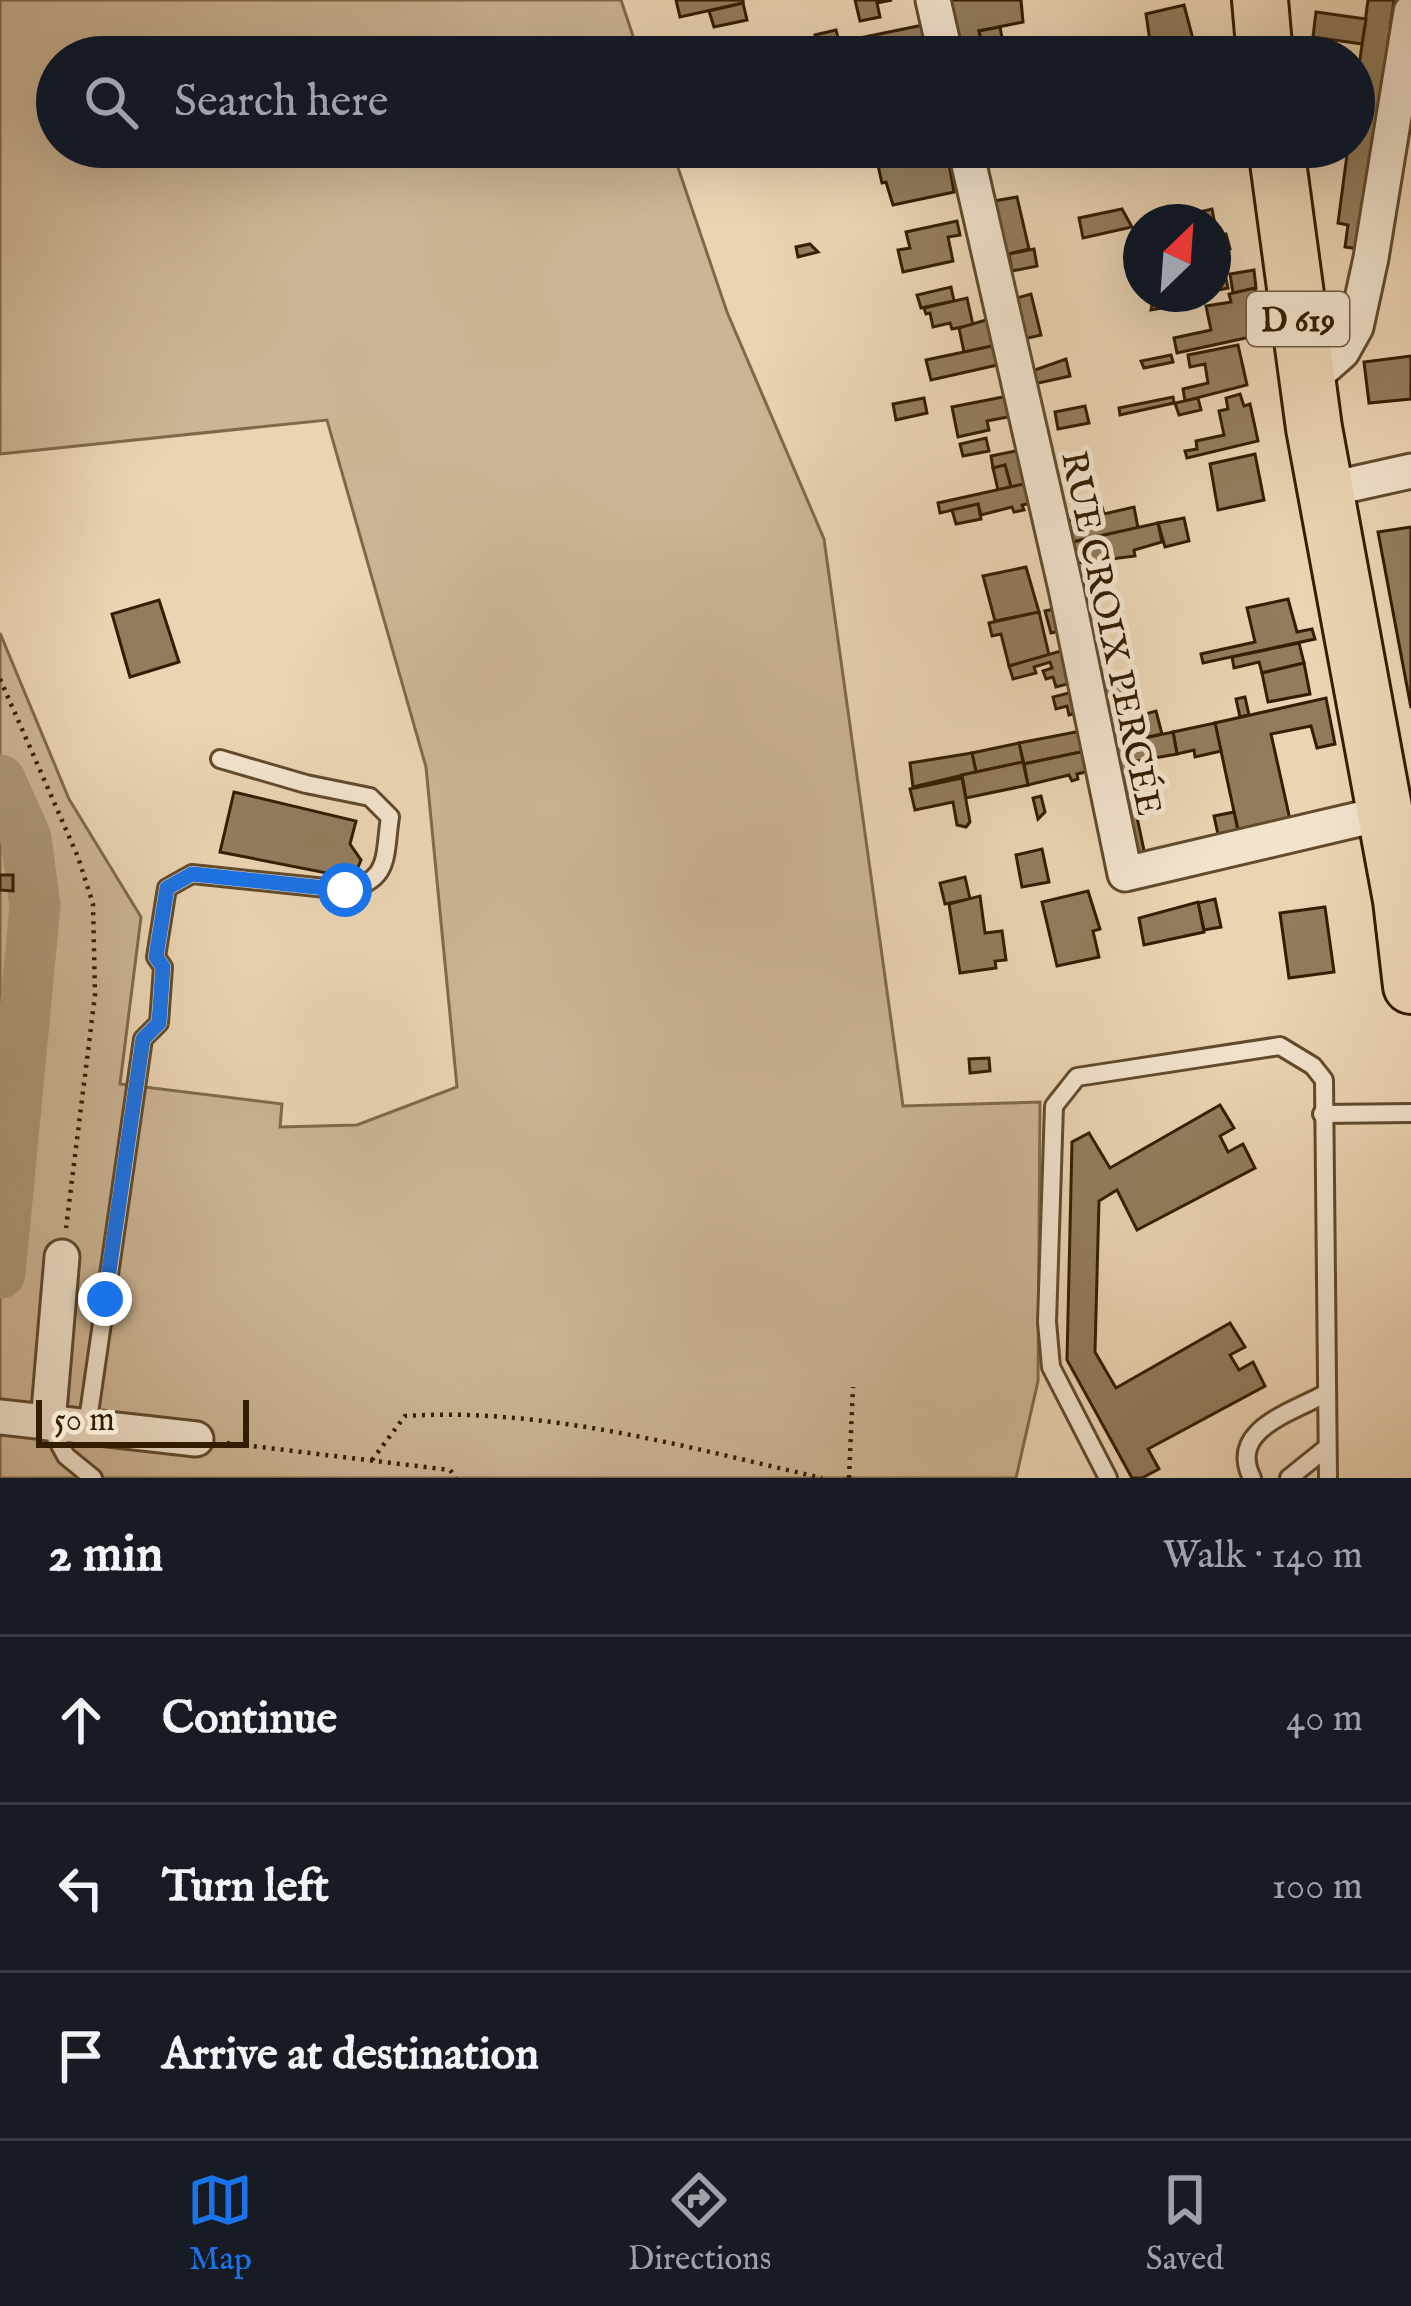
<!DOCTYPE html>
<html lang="en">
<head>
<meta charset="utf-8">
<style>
	:root { --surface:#171b24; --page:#20242c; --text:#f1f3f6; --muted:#9ea1a6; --line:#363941; --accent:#1a73e8 }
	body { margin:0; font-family:"IM FELL English",serif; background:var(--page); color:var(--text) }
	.compass { position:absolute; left:1123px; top:204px; width:108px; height:108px; border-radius:50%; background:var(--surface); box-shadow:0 12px 48px #0002; rotate:25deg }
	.scale { position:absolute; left:36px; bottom:30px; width:213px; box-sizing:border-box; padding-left:12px; border:6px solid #331d00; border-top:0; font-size:33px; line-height:42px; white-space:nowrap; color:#331d00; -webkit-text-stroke:9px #f2e3cd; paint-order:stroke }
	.stop { position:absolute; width:36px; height:36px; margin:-27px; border:9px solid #1a73e8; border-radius:50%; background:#fff }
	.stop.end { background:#1a73e8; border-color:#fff; box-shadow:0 3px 12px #0008 }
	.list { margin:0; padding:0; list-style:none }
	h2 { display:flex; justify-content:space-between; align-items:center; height:156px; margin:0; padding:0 48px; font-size:51px }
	h2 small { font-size:39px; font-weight:400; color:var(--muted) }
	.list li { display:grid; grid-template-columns:78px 1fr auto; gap:36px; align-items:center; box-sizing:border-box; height:168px; padding:0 48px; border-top:3px solid var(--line) }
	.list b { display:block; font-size:45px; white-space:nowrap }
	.list em { font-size:39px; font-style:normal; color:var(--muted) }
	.icon { flex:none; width:66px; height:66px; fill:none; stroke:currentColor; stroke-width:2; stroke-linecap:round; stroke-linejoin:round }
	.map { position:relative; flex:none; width:1411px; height:1478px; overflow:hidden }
	.search { position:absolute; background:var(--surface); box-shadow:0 12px 48px #0002; left:36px; right:36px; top:36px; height:132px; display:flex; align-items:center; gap:30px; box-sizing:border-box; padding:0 42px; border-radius:66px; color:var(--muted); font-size:45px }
	.sheet { height:660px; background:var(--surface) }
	nav { display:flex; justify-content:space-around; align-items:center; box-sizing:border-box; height:168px; border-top:3px solid var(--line); background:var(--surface); font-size:33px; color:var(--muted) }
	nav a { display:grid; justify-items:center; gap:6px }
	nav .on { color:var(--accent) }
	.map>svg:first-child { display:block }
</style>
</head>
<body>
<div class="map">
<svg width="1411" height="1478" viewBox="0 0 1411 1478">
	<rect width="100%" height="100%" fill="#ebd4b2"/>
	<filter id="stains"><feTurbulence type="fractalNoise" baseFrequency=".00167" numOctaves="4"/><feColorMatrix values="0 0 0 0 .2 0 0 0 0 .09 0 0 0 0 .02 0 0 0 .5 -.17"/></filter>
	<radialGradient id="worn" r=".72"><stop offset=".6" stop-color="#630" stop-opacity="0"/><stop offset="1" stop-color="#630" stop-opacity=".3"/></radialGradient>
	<polygon fill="#ccb594" stroke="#80694a" stroke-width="3" points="0,0 621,0 640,57 57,57 57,147 671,147 727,312 824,539 903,1106 1040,1102 1038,1381 1016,1478 0,1478 0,633 69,799 141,917 120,1084 282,1104 280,1127 357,1125 457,1087 426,767 327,420 0,454"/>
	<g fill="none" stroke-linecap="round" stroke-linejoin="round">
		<polyline stroke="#ac9675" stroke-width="51" points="0,780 26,838 35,906 0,1273"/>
	</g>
	<g fill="#937c5d" stroke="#331d00" stroke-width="3">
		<polygon points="676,0 743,0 743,3 680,17"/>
		<polygon points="855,0 892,0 877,3 880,17 860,21"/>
		<polygon points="945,0 1021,0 1023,22 979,31 984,53 1054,40 1057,57 957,57"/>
		<polygon points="1368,0 1394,0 1359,249 1345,247 1348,225 1338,223 1348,147 1354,147 1354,104"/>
		<polygon points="743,3 747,20 714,27 709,11"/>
		<polygon points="1184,5 1193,39 1151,48 1146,14"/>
		<polygon points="1316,12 1366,19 1362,44 1313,37"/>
		<polygon points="923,25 928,48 886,57 808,57 806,49"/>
		<polygon points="1000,27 1004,49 984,53 979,31"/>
		<polygon points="836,30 839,42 817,47 815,35"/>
		<polygon points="1193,39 1197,57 1152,57 1151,48"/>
		<polygon points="869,147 909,147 910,152 946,147 954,192 893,205 886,182 882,183 874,148"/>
		<polygon points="1017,197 1029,249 1000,256 988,202"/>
		<polygon points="1122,209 1132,227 1083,238 1079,218"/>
		<polygon points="1212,209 1217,235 1226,234 1230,249 1213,253 1213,222 1170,222 1170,219"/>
		<polygon points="957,221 960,235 948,237 953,261 903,272 898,250 910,248 906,232"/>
		<polygon points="810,244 818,252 798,257 796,247"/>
		<polygon points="1034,249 1037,266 1012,271 1009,254"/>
		<polygon points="1220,251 1228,288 1213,291 1213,253"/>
		<polygon points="1254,270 1256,288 1233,293 1230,274"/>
		<polygon points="951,287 954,301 921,308 917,295"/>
		<polygon points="1255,288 1260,330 1249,333 1250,337 1177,353 1174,338 1211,330 1206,306 1231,302 1229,294"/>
		<polygon points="1031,294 1041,335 1019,340 1010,300"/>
		<polygon points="1171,295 1174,306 1151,310 1153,299"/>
		<polygon points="967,298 973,325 952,329 950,323 933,327 930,313 926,314 924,308"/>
		<polygon points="996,317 1002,344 964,352 959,328"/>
		<polygon points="1002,344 1006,363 931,380 926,360"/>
		<polygon points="1238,345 1247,385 1185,401 1183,389 1208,383 1205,364 1190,367 1188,355"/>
		<polygon points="1171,355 1173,362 1144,368 1141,361"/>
		<polygon points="1411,356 1411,399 1369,403 1364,362"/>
		<polygon points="1066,359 1070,376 1034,384 1032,371"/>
		<polygon points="1240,394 1244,406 1250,404 1258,441 1187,458 1185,451 1197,449 1196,441 1224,435 1219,411 1228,409 1226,398"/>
		<polygon points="1013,395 1018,415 987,421 989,430 958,437 952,407"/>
		<polygon points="1173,397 1174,403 1120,415 1119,408"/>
		<polygon points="924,398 927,413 896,420 893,404"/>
		<polygon points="1198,398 1201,410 1179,415 1175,403"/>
		<polygon points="1085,406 1089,423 1058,429 1055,412"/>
		<polygon points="986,438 989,451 963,456 960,444"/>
		<polygon points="1025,449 1033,482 1011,487 1005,465 993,468 991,456"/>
		<polygon points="1255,454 1264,500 1218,510 1210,464"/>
		<polygon points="1005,465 1011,487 998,490 993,468"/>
		<polygon points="1033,482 1036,502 1022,505 1024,510 1014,512 1012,507 981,515 978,504 940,513 938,503"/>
		<polygon points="978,504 981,519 956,524 952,510"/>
		<polygon points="1102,507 1104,514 1134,507 1138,528 1068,543 1063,522 1096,516 1095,509"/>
		<polygon points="1184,518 1189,541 1165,547 1158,523"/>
		<polygon points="1158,523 1162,542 1134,550 1135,556 1071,564 1068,543"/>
		<polygon points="1411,527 1411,708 1378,532"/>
		<polygon points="1026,567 1039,612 995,621 983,576"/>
		<polygon points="1288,599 1297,632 1312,629 1315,639 1203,663 1201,654 1255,642 1247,608"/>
		<polygon points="159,600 179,662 130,677 112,614"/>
		<polygon points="1059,608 1064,630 1051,633 1045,611"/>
		<polygon points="1039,612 1049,655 1009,666 1001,634 992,636 989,623"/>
		<polygon points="1299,643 1304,663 1262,673 1259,662 1234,668 1232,657"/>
		<polygon points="1068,649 1075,682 1056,687 1053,677 1046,679 1043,671 1052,668 1050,662 1034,667 1036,673 1013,679 1009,666"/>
		<polygon points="1304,663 1310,694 1268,702 1262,673"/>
		<polygon points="1130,679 1135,702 1100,709 1094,687"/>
		<polygon points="1076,691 1081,711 1069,715 1067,706 1056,709 1053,697"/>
		<polygon points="1245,697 1249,715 1240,717 1236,699"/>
		<polygon points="1326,698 1335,744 1317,748 1311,726 1271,734 1291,824 1239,835 1215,723"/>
		<polygon points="1156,711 1162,734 1139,739 1134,717"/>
		<polygon points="1215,723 1221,751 1195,757 1194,750 1177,754 1173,732"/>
		<polygon points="1086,730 1090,750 1024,764 1019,743"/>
		<polygon points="1173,732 1177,754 1132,762 1141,806 1135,808 1145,855 1130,854 1107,746"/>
		<polygon points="1019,743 1023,762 976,772 972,753"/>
		<polygon points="1090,750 1094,770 1077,774 1078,779 1072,781 1069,775 1028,785 1024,764"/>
		<polygon points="972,753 976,772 913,787 910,763"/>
		<polygon points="1023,762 1028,785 966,798 962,775"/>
		<polygon points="962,778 970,822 966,827 957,825 953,802 915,810 910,789"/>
		<polygon points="234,792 356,821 350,844 361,860 355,874 347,877 220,852"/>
		<polygon points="1041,796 1045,812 1038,819 1033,798"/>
		<polygon points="1234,812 1239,835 1219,839 1214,816"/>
		<polygon points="1042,849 1049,882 1022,887 1016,855"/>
		<polygon points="0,875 13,875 13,891 0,890"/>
		<polygon points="965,877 970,899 945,904 940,883"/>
		<polygon points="1088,891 1100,929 1093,931 1099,957 1057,966 1042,902"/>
		<polygon points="980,896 985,933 1002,931 1006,960 995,961 996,968 960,973 949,904"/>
		<polygon points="1215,899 1221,927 1204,930 1198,903"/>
		<polygon points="1198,902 1204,932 1144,945 1139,918"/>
		<polygon points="1325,907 1334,972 1289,978 1280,913"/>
		<polygon points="989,1058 990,1071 970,1073 969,1059"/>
		<polygon points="1220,1105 1234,1128 1220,1136 1228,1152 1243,1144 1255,1168 1137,1230 1117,1190 1099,1201 1095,1352 1116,1388 1230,1323 1245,1347 1230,1355 1239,1370 1253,1362 1265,1386 1148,1449 1159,1469 1142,1478 1132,1478 1067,1360 1072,1142 1089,1133 1110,1168"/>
	</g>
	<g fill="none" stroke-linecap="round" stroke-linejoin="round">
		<g stroke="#614b2c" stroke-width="22">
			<g id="service">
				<polyline points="1322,1114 1411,1113"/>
				<polyline points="48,1423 66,1456 93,1478"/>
				<path d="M87,1427L143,1039L159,1023L163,967L156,957L167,888L192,874L345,890C391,881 384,856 390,817L370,797L306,784L220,759"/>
				<polyline points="1108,1478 1051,1367 1047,1322 1054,1106 1077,1077 1280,1046 1313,1066 1324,1080 1328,1478"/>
				<path d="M1252,1478C1228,1430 1290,1413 1325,1394"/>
				<polyline points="1289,1478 1325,1449"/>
			</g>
		</g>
		<g stroke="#614b2c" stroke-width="39">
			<g id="minor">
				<polyline points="933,0 946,57"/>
				<polyline points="965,147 1066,589 1125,874 1385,813"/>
				<polyline points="1305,374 1325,367 1342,352 1356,327 1371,258 1411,12"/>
				<polyline points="1326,490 1411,471"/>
				<polyline points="0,1417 196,1439"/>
				<polyline points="48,1423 62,1257"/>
			</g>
		</g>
		<g stroke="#331d00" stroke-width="60">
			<g id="primary">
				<polyline points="1260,0 1265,57"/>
				<polyline points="1276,147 1314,428 1401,900 1411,986"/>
			</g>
		</g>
		<g stroke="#331d00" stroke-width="4.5" stroke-dasharray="3 6" stroke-linecap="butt">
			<polyline points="0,679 78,857 93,904 95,995 66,1228"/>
			<polyline points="227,1443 450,1470 456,1478"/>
			<path d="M372,1460L405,1416C545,1407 686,1447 822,1478"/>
			<polyline points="849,1478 853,1387"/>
		</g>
		<use href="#service" stroke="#f2e3cd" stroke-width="16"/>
		<use href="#minor" stroke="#f2e3cd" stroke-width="33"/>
		<use href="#primary" stroke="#ebd4b2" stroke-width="54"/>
	</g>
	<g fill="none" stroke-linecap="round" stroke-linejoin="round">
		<polyline stroke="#1a73e8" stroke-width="15" points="105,1299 143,1039 159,1023 163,967 156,957 167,888 192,874 345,890"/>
	</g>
	<g text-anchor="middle" stroke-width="10" stroke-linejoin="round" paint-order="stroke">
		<rect fill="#f2e3cd" stroke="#6c583e" stroke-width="3" x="1247" y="292" width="102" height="54" rx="9"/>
		<g font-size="33" font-weight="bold" fill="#331d00">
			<text x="1298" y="331">D 619</text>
		</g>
		<g font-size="36" fill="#331d00" stroke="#f2e3cd">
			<text transform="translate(1113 633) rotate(78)" y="13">RUE CROIX PERCÉE</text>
		</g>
	</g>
	<rect width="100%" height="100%" filter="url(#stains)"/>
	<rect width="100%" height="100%" fill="url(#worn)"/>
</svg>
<svg class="compass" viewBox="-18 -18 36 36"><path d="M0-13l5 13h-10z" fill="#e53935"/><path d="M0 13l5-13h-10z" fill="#9ea1a6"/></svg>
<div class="scale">50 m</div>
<div class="stop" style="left:345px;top:890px"></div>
<div class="stop end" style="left:105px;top:1299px"></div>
<div class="search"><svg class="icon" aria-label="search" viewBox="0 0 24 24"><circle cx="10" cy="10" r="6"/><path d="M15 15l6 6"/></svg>Search here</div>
</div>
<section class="sheet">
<h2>2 min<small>Walk · 140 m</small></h2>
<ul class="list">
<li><svg class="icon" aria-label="ahead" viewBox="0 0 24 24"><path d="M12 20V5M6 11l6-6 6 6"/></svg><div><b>Continue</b></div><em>40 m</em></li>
<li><svg class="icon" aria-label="left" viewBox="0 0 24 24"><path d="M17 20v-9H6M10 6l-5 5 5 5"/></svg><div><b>Turn left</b></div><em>100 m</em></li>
<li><svg class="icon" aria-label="arrive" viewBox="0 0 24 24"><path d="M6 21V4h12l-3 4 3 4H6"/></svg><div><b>Arrive at destination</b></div></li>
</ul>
</section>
<nav>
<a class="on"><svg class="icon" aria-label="map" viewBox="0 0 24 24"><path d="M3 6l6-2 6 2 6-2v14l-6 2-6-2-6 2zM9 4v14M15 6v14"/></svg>Map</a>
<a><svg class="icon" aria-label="directions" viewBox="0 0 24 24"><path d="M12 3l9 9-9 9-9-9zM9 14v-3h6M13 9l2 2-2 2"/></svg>Directions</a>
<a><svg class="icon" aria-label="saved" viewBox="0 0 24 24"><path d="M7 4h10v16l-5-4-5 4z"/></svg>Saved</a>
</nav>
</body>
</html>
